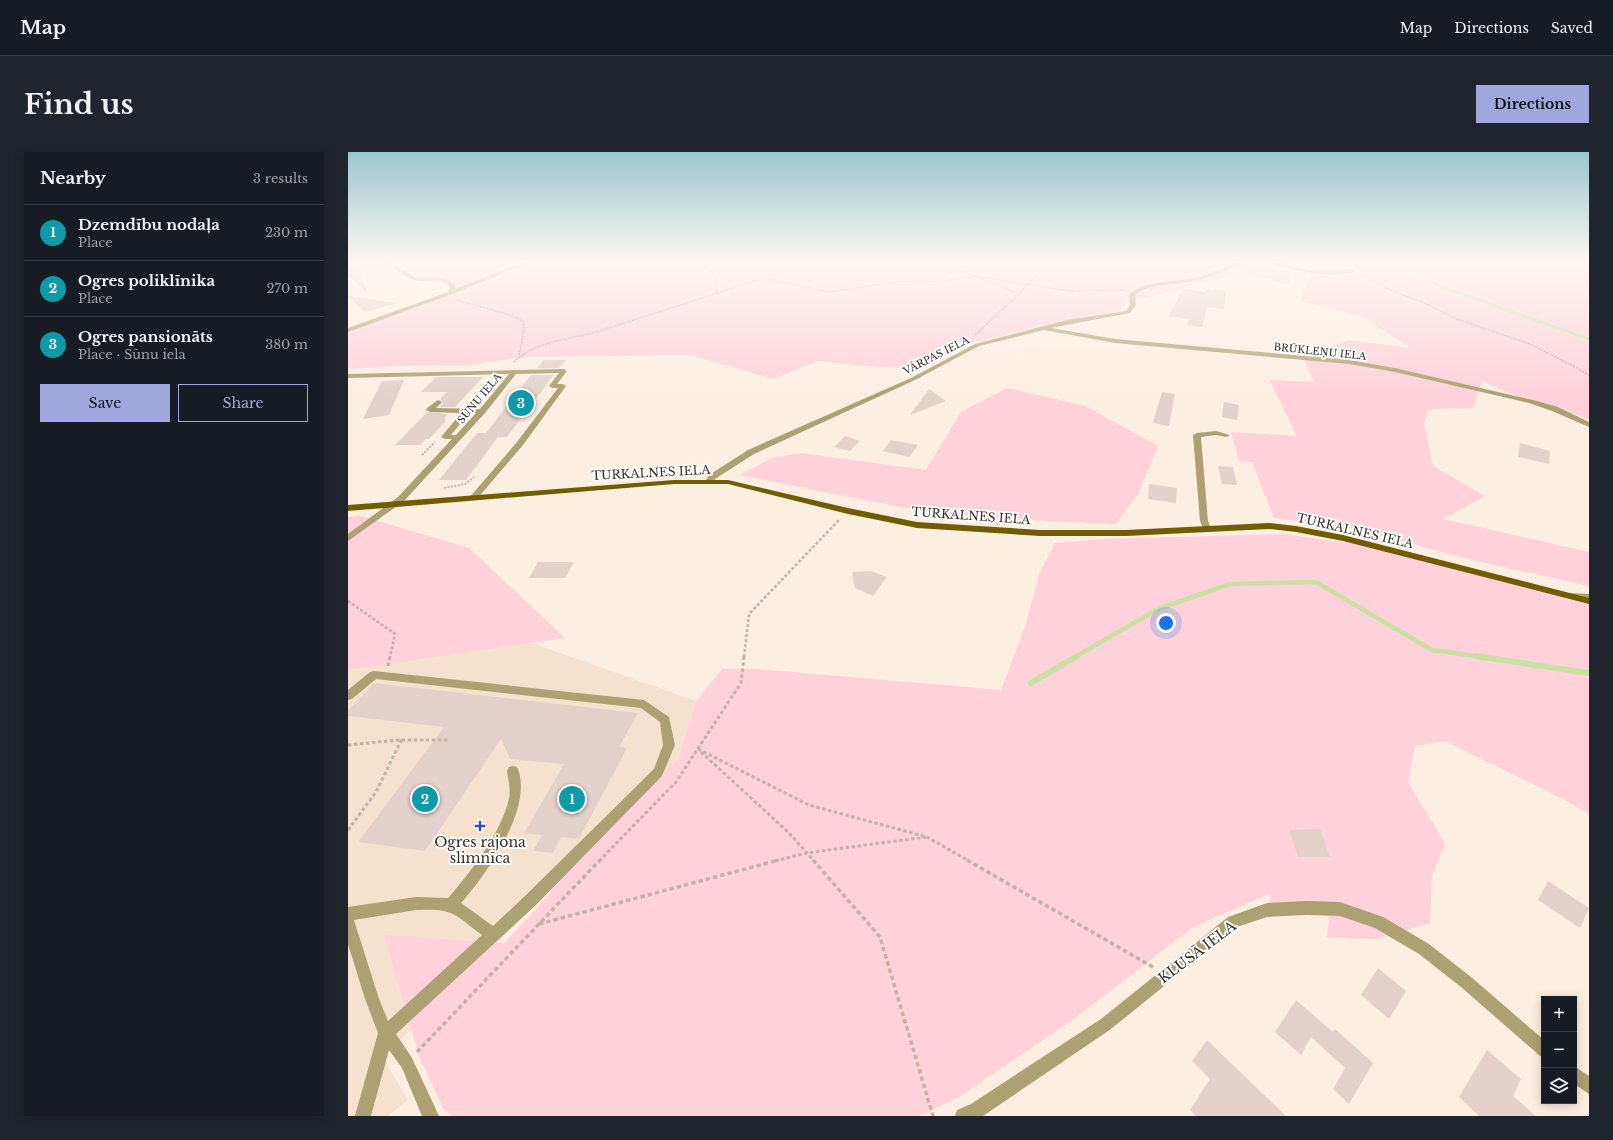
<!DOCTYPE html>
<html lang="en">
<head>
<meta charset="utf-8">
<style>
	:root { --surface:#171b24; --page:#20242c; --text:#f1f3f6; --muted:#9ea1a6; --line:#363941; --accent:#a1a7dd }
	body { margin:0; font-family:"Libre Baskerville",serif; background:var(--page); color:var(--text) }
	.controls { position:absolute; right:12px; bottom:12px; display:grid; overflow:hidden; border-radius:0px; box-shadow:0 2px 10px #0003 }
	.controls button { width:36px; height:36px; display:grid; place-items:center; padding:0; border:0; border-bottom:1px solid var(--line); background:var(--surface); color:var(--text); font:20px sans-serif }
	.you { position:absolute; left:818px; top:471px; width:14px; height:14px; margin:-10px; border:3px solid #fff; border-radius:50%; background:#1a73e8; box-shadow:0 0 0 6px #1a73e833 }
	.badge { display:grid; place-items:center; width:26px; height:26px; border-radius:50%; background:var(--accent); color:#fff; font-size:13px; font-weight:700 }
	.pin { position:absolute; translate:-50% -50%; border:2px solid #fff; box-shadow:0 1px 4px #0006 }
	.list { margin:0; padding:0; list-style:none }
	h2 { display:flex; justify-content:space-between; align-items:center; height:52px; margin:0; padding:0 16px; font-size:17px }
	h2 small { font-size:13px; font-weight:400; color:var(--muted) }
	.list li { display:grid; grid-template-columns:26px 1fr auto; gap:12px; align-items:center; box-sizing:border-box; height:56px; padding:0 16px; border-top:1px solid var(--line) }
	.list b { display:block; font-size:15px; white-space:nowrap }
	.list p { margin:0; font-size:13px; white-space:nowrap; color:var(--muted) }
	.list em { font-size:13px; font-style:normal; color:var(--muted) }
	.actions { display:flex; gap:8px; padding:12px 16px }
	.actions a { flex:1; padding:9px 0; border:1px solid var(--accent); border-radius:0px; text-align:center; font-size:14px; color:var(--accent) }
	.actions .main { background:var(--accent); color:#111 }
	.icon { flex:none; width:22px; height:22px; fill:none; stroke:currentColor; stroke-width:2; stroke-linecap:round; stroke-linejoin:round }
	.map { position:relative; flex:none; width:1241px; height:964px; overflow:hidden; border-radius:0px }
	header { display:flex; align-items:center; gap:24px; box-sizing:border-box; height:56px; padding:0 20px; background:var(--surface); border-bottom:1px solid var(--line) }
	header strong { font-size:19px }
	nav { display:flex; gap:22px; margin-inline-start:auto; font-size:14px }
	.intro { display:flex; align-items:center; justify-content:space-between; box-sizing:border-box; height:96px; padding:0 24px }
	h1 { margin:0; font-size:28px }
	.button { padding:10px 18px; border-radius:0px; background:var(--accent); color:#111; font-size:14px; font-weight:700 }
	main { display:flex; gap:24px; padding:0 24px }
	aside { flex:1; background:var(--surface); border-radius:0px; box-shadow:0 2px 10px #0003 }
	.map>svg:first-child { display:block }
</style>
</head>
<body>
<header>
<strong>Map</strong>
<nav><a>Map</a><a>Directions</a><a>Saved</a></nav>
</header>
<div class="intro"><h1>Find us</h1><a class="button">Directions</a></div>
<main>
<aside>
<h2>Nearby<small>3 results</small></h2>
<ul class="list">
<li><span class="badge" style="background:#0f9aa8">1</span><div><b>Dzemdību nodaļa</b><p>Place</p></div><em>230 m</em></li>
<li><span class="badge" style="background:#0f9aa8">2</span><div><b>Ogres poliklīnika</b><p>Place</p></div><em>270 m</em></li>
<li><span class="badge" style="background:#0f9aa8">3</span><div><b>Ogres pansionāts</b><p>Place · Sūnu iela</p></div><em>380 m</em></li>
</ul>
<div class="actions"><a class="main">Save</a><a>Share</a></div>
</aside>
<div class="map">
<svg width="1241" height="964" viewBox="0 0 1241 964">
	<rect width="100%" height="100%" fill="#fdeee2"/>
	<polygon fill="#f6e1cf" points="62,448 348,549 330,607 35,906 60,948 40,964 0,964 0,503"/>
	<g fill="#fed1db">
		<polygon points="40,109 904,109 896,119 779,151 768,160 702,171 606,195 571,216 530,215 469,209 425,227 343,203 175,205 123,213 45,214 0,217 0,178 104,140 101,130 64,125"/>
		<polygon points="912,109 1241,109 1241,268 1211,255 1171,245 1134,229 1125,256 1080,257 1076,273 1085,314 1137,344 1095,367 1241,400 1241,434 1120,407 1005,376 926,366 904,310 891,309 883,280 949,284 922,228 966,230 956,208 1000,188 1063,196 1011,163 952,149 965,118"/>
		<polygon points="659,236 737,254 810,294 790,342 768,372 598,364 392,323 424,306 453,301 578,318 613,260"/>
		<polygon points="13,364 121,396 217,486 0,518 0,365"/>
		<polygon points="936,382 1008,392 1241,452 1241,662 1219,649 1097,589 1067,594 1060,630 1097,692 1084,723 1082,771 1029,787 979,785 982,757 919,758 923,741 845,775 726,867 611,945 571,964 104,964 95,956 71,904 36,783 156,791 198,746 229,704 330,607 348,549 374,517 407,517 653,538 677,475 691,423 707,391 757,387"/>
	</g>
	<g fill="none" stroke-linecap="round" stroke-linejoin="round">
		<polyline stroke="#cbe1a4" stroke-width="3" points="1050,109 1094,135 1241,187"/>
		<polyline stroke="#cbe1a4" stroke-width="4.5" points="727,505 810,457 882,432 968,430 1084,498 1135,505"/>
		<g stroke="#cbe1a4" stroke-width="6">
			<polyline points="1128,504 1241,521"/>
			<polyline points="683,531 729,504"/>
		</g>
	</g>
	<g fill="#e4d1cc">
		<polygon points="0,109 9,109 19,140 0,124"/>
		<polygon points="905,113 943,120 940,133 903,122"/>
		<polygon points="835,137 857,140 860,137 865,139 867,137 878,140 876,157 859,155 854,175 839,173 841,167 821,164"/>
		<polygon points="0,144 49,151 17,160"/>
		<polygon points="196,208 218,208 211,216 189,216"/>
		<polygon points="183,223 205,223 204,224 205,224 159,285 150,285 118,328 91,328 129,281 138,281"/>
		<polygon points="88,225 135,225 107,255 92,255 95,250 92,247 99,240 73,240"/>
		<polygon points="56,228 41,263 15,267 34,229"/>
		<polygon points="581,237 598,249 562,263"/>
		<polygon points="814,240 827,242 821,274 805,271"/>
		<polygon points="876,250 891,253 889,268 874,265"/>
		<polygon points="79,260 100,262 96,267 98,267 96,269 98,269 81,287 78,287 72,293 47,293"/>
		<polygon points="497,284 512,289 502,299 486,295"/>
		<polygon points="543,288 570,293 561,305 535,299"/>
		<polygon points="1172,291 1202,299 1201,312 1170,305"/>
		<polygon points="870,314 885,315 889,333 874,332"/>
		<polygon points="801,332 829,336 828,351 800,347"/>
		<polygon points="190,410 226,410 217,426 181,426"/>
		<polygon points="523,419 539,425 525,444 507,436 504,420"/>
		<polygon points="26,531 290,561 271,595 279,596 231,687 213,685 205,701 185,699 194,683 176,681 216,612 162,607 153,587 77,699 10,690 96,575 0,564 0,558"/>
		<polygon points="972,677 982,705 950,705 941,678"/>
		<polygon points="1200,729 1241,756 1232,776 1190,748"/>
		<polygon points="1030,816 1058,839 1041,867 1013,843"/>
		<polygon points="948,848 985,880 987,877 1025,911 1001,952 985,937 997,916 963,885 953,903 927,880"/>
		<polygon points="859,888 938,964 848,964 842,958 862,927 844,909"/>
		<polygon points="1139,898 1173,927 1165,944 1188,964 1131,964 1111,945"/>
	</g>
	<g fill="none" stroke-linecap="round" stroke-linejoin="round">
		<g stroke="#c1b4aa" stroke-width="1.5" stroke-dasharray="2 1" stroke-linecap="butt">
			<polyline points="347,109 367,122 369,141"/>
			<polyline points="583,109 625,123"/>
			<polyline points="238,113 246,109"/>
			<polyline points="1013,123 1045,139 1081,153 1109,167 1182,192 1223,213"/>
			<polyline points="632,125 722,139 776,138"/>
			<polyline points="412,128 439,131 480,140 551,130 594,129 627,124 671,142"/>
			<polyline points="109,148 159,162 175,169 176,178 171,204"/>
			<polyline points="627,183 671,142 703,109"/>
			<path d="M166,210C189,188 222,188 251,179C324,156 396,132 469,109"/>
		</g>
		<g stroke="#c1b4aa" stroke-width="2" stroke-dasharray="2 1.5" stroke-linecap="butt">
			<polyline points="1222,212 1241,223"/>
			<polyline points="74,303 87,290"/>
			<polyline points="96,336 117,332 126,325"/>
		</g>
		<g stroke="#c1b4aa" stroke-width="2.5" stroke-dasharray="3 2" stroke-linecap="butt">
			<polyline points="0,449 47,482 42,505"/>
			<polyline points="396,505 401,462 491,368"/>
		</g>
		<g stroke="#c1b4aa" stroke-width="3" stroke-dasharray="3.5 2.5" stroke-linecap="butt">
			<polyline points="40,514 42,504"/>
			<polyline points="0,593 50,588 101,588"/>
			<polyline points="350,597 461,653 579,685 621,709"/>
			<polyline points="353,600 440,680 466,709"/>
			<polyline points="0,678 28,640 54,587"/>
			<polyline points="251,709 328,630 393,531 396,504"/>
			<polyline points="427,709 458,701 578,685"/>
		</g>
		<g stroke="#c1b4aa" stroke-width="3.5" stroke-dasharray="4.5 3" stroke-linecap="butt">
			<polyline points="465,708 532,785 585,964"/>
			<polyline points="619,708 805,815"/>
			<polyline points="191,772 431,708"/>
			<polyline points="69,900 252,708"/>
		</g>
		<g fill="#ada072" fill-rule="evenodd">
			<path d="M37,109C50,109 56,121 68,125C82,128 96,121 107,134V137L178,109H186L104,142L0,180V176L100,140L102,135C93,124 79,131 67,128C56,125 45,116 37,109Z"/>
			<path d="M891,109H899C890,115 861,126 850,128C833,133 799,131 787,143L788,153L782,161L703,176L767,187L1001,208L1047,216L1185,248L1210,255L1241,270V275L1204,259L1181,251L1047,220L1001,212L767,191L696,178L631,194L567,228L406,302L367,327L364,332H358L357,330L361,323L400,298L563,226L627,192L719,168L778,159L782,153L781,143C794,128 829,130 847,126C862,122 877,114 891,109Z"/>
			<path d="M918,109H926L962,118L1005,117L1008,119C994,128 932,118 918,109Z"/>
			<path d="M216,217L219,219L209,232H215L218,234L175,293L128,348H122L121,346L169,290L210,236H204L201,234L211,221L168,222L137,261L56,349L0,389V382L50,345L104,287H97L93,285L113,261L82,260L78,258L79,256L90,248L94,250L88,256L132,257L161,222L0,226V222ZM121,261H128L108,283H103Z"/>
			<polygon points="868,279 882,283 878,285 868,283 853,285 860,369 863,376 859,379 856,378 852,369 845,283 849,281"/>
			<polygon points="1222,441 1241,442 1241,448 1219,446 1217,444 1219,442"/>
			<path d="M26,519L296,548L321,565L327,593L314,624L188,753L48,882L64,906L91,964H74L54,916L41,898L23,964H7L30,881L17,847L0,792V755L68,745L100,746C123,720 153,681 161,647C163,638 160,628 159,619L161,615L165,614L169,615C187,654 138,723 113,751L145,774L178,743L306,617L315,593L312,570L293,556L28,527L4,547L0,548V538L22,520ZM68,758C106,756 106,762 134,783L40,869L31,847L6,768Z"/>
			<polygon points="958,749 992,750 1035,765 1081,792 1123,825 1196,888 1196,906 1191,903 1113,835 1071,802 1027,776 992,764 958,763 919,765 889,775 763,877 635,964 607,964 609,958 623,952 753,867 880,765 919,751"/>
			<polygon points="1226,914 1241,924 1241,942 1226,932"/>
		</g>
		<polygon fill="#705c03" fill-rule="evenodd" points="326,328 380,328 500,356 569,370 692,378 778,378 921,371 948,374 995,383 1241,446 1241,452 995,389 948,380 921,377 778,384 692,384 569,376 500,362 380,332 326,332 0,359 0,353"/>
	</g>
	<linearGradient id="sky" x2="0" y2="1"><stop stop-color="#9cc6cd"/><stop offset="0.45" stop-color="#fef7f2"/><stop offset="1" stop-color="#fef7f2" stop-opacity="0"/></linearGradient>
	<rect width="1241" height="244" fill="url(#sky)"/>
	<path fill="#404abe" stroke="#fefefe" stroke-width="1.5" d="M130 668h4v4h4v4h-4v4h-4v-4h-4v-4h4z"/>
	<g text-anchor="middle" stroke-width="4" stroke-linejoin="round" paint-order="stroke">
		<g font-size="10" fill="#342e29" stroke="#fefefe">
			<text transform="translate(972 199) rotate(6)" y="4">BRŪKLEŅU IELA</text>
			<text transform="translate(588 203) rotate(-27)" y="4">VĀRPAS IELA</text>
			<text transform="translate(131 246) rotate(-50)" y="4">SŪNU IELA</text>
		</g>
		<g font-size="12" fill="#342e29" stroke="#fefefe">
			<text transform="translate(303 321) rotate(-3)" y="4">TURKALNES IELA</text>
			<text transform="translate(623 364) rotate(4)" y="4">TURKALNES IELA</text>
			<text transform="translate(1007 379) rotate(13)" y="4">TURKALNES IELA</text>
		</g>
		<g font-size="14" fill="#342e29" stroke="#fefefe">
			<text x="132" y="695">Ogres rajona<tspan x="132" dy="16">slimnīca</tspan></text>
		</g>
		<g font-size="14" fill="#342e29" stroke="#fefefe">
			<text transform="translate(849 800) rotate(-37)" y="5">KLUSĀ IELA</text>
		</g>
	</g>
</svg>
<div class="controls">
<button>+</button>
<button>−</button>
<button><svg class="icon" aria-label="layers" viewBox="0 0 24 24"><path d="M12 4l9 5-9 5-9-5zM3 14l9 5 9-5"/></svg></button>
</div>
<div class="you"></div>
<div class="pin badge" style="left:224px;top:647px;background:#0f9aa8">1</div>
<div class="pin badge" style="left:77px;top:647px;background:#0f9aa8">2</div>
<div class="pin badge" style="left:173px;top:251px;background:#0f9aa8">3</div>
</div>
</main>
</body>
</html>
